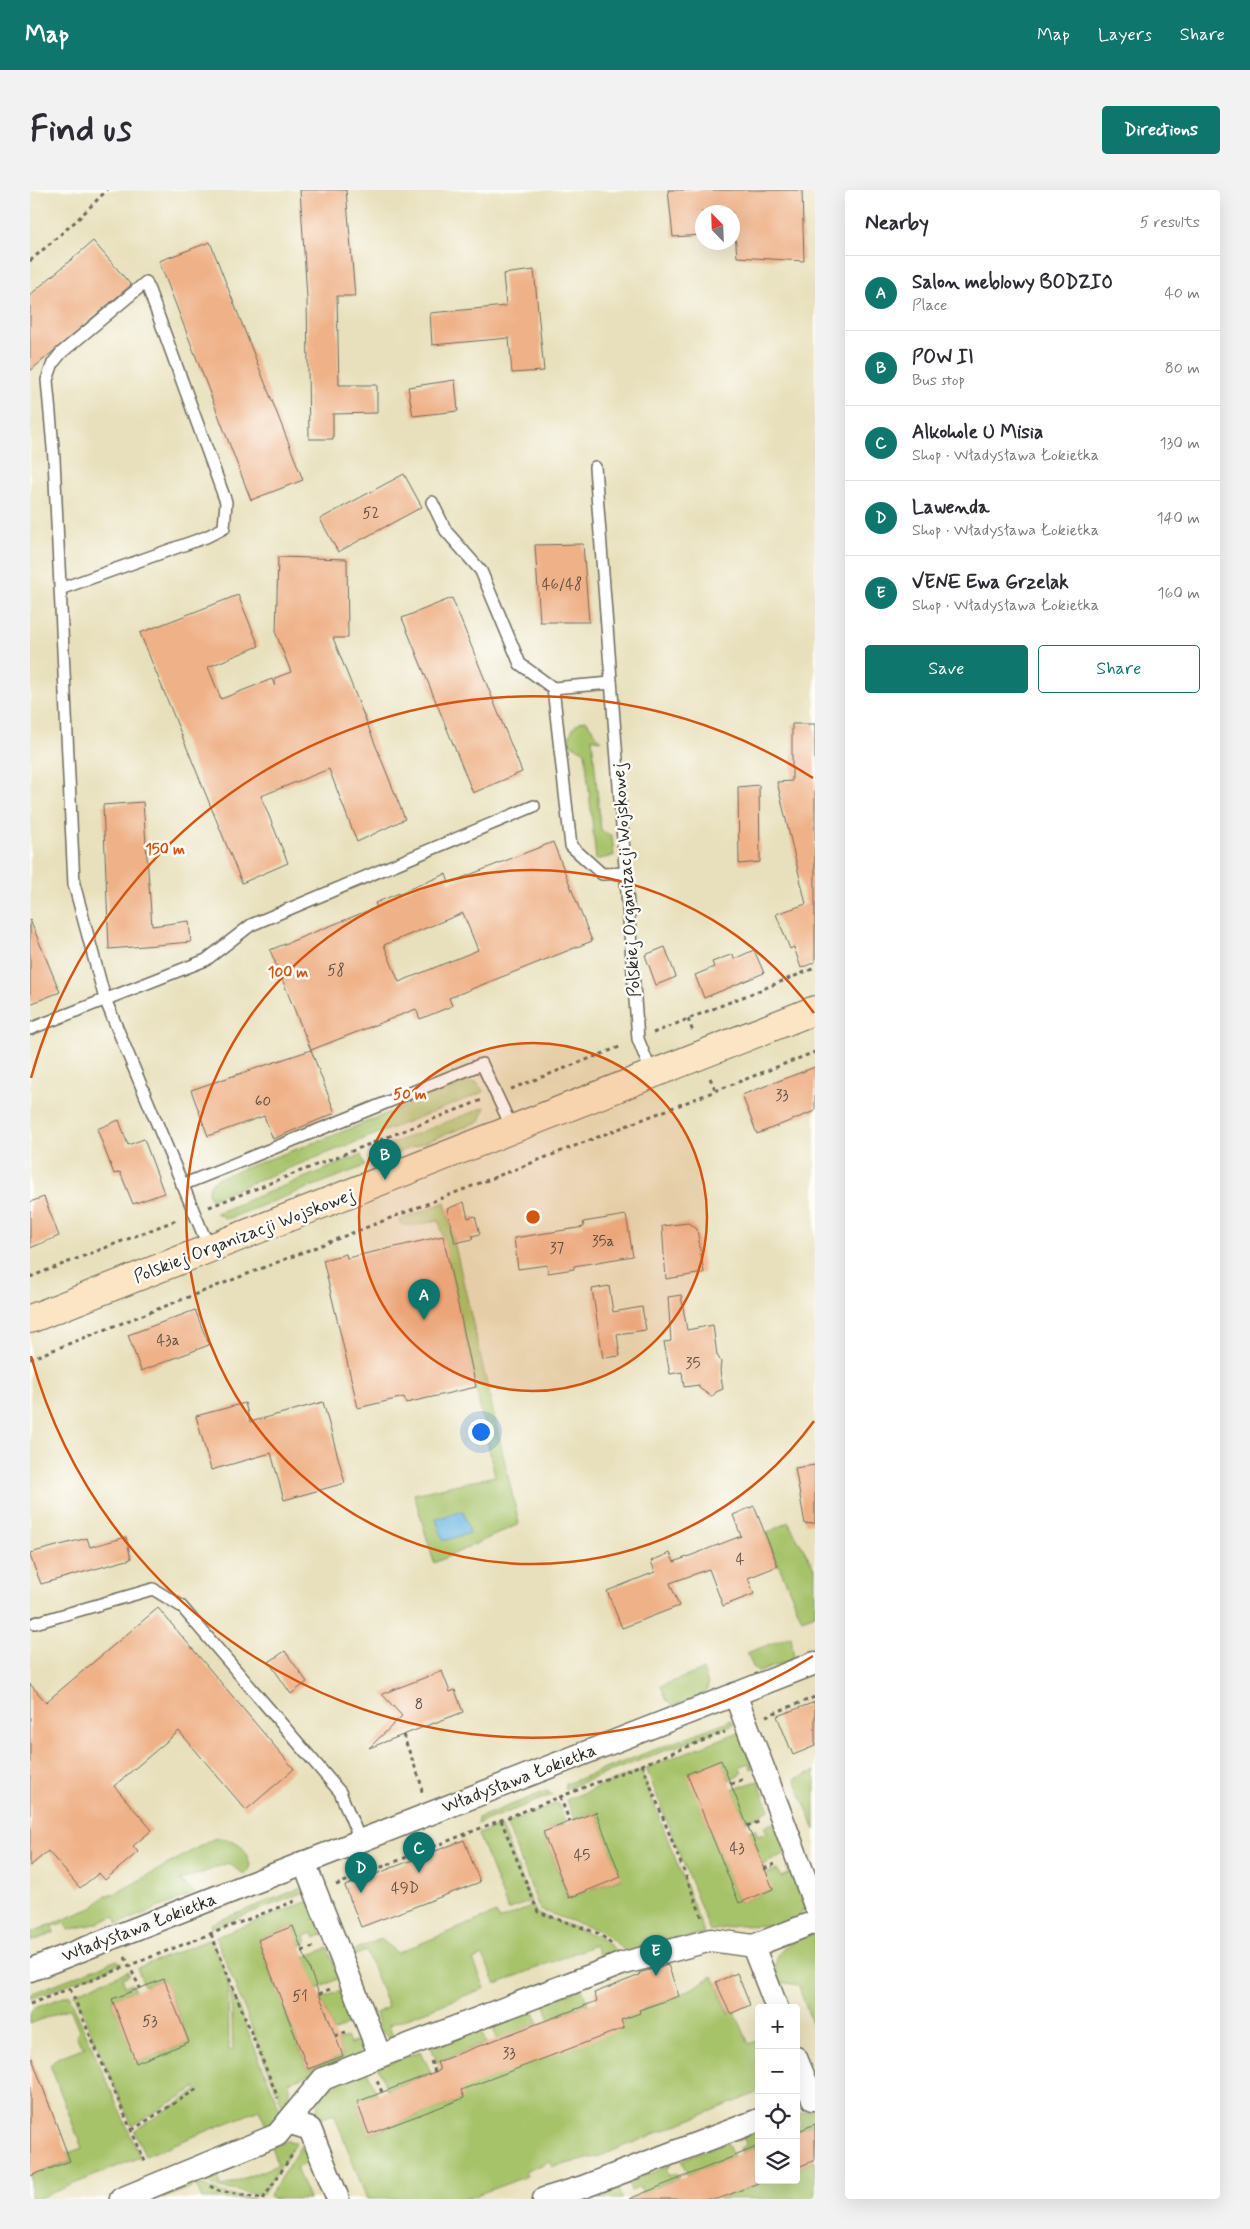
<!DOCTYPE html>
<html lang="en">
<head>
<meta charset="utf-8">
<style>
	:root { --surface:#fff; --page:#f2f2f3; --text:#2b2b33; --muted:#7c7c81; --line:#e1e1e2; --accent:#0f766e }
	body { margin:0; font-family:Mynerve,sans-serif; background:var(--page); color:var(--text) }
	.controls { position:absolute; right:15px; bottom:15px; display:grid; overflow:hidden; border-radius:5px; box-shadow:0 5px 20px #0002 }
	.controls button { width:45px; height:45px; display:grid; place-items:center; padding:0; border:0; border-bottom:1px solid var(--line); background:var(--surface); color:var(--text); font:25px sans-serif }
	.compass { position:absolute; left:665px; top:15px; width:45px; height:45px; border-radius:50%; background:var(--surface); box-shadow:0 5px 20px #0002; rotate:337deg }
	.you { position:absolute; left:450px; top:1241px; width:18px; height:18px; margin:-12px; border:4px solid #fff; border-radius:50%; background:#1a73e8; box-shadow:0 0 0 8px #1a73e833 }
	.badge { display:grid; place-items:center; width:32px; height:32px; border-radius:50%; background:var(--accent); color:#fff; font-size:16px; font-weight:700 }
	.pin { position:absolute; translate:-50% -41px; filter:drop-shadow(0 1px 2px #0008) }
	.pin::after { content:''; position:absolute; top:26px; width:18px; height:15px; background:inherit; clip-path:polygon(0 0,100% 0,50% 100%) }
	.list { margin:0; padding:0; list-style:none }
	h2 { display:flex; justify-content:space-between; align-items:center; height:65px; margin:0; padding:0 20px; font-size:21px }
	h2 small { font-size:16px; font-weight:400; color:var(--muted) }
	.list li { display:grid; grid-template-columns:32px 1fr auto; gap:15px; align-items:center; box-sizing:border-box; height:75px; padding:0 20px; border-top:1px solid var(--line) }
	.list b { display:block; font-size:19px; white-space:nowrap }
	.list p { margin:0; font-size:16px; white-space:nowrap; color:var(--muted) }
	.list em { font-size:16px; font-style:normal; color:var(--muted) }
	.actions { display:flex; gap:10px; padding:15px 20px }
	.actions a { flex:1; padding:11px 0; border:1px solid var(--accent); border-radius:5px; text-align:center; font-size:18px; color:var(--accent) }
	.actions .main { background:var(--accent); color:#fff }
	.icon { flex:none; width:28px; height:28px; fill:none; stroke:currentColor; stroke-width:2; stroke-linecap:round; stroke-linejoin:round }
	.map { position:relative; flex:none; width:785px; height:2009px; overflow:hidden; border-radius:5px }
	header { display:flex; align-items:center; gap:30px; box-sizing:border-box; height:70px; padding:0 25px; background:var(--accent); color:#fff }
	header strong { font-size:24px }
	nav { display:flex; gap:28px; margin-inline-start:auto; font-size:18px }
	.intro { display:flex; align-items:center; justify-content:space-between; box-sizing:border-box; height:120px; padding:0 30px }
	h1 { margin:0; font-size:35px }
	.button { padding:12px 22px; border-radius:5px; background:var(--accent); color:#fff; font-size:18px; font-weight:700 }
	main { display:flex; gap:30px; padding:0 30px }
	aside { flex:1; background:var(--surface); border-radius:5px; box-shadow:0 5px 20px #0002 }
	.map>svg:first-child { display:block }
</style>
</head>
<body>
<header>
<strong>Map</strong>
<nav><a>Map</a><a>Layers</a><a>Share</a></nav>
</header>
<div class="intro"><h1>Find us</h1><a class="button">Directions</a></div>
<main>
<div class="map">
<svg width="785" height="2009" viewBox="0 0 785 2009">
	<rect width="100%" height="100%" fill="#fdfcf7"/>
	<filter id="ink" filterUnits="userSpaceOnUse"><feTurbulence type="fractalNoise" baseFrequency=".02" numOctaves="2"/><feDisplacementMap in="SourceGraphic" scale="10" xChannelSelector="R" yChannelSelector="G"/><feConvolveMatrix kernelMatrix="1 2 1 2 8 2 1 2 1" color-interpolation-filters="sRGB"/></filter>
	<filter id="wash" filterUnits="userSpaceOnUse"><feTurbulence type="fractalNoise" baseFrequency=".0096" numOctaves="4" result="noise"/><feDisplacementMap in="SourceGraphic" scale="20" xChannelSelector="R" yChannelSelector="G"/><feGaussianBlur stdDeviation="1.12" result="paint"/><feColorMatrix in="noise" values="0 0 0 0 0 0 0 0 0 0 0 0 0 0 0 0 0 1.4 0 .05"/><feComposite in="paint" operator="in"/></filter>
	<g filter="url(#wash)">
		<rect width="100%" height="100%" fill="#e8e0bc"/>
		<g fill="#a7c36a" stroke="#69774a">
			<path d="M556,530L571,551L562,548L571,640L582,646L584,666L566,670L555,562L538,552C541,541 544,532 556,530Z"/>
			<polygon points="435,892 447,893 454,902 180,1009 178,1002 181,993 188,988 302,946"/>
			<polygon points="455,917 450,931 357,967 353,957"/>
			<polygon points="331,965 335,976 200,1028 195,1028 186,1023"/>
			<path d="M415,1012L489,1334L404,1373L384,1304L465,1286L409,1030C397,1032 377,1041 368,1031Z"/>
			<polygon points="758,1332 785,1379 785,1424 772,1429 735,1344"/>
			<polygon points="761,1446 764,1469 729,1482 723,1477 717,1463"/>
			<polygon points="673,1480 678,1495 676,1503 642,1516 637,1511 631,1496"/>
			<polygon points="701,1530 704,1534 535,1599 536,1594"/>
			<polygon points="709,1542 723,1578 721,1579 718,1573 709,1577 712,1583 699,1590 691,1571 658,1584 709,1713 742,1699 736,1683 747,1680 751,1687 759,1684 757,1677 761,1676 775,1715 769,1728 753,1735 705,1736 680,1741 616,1578"/>
			<polygon points="611,1580 674,1743 598,1763 572,1742 510,1720 476,1633 528,1613 535,1633 513,1642 539,1708 591,1688 566,1622 545,1630 536,1610"/>
			<polygon points="785,1581 785,1640 765,1589"/>
			<polygon points="728,1591 739,1620 716,1632 702,1599"/>
			<polygon points="517,1601 522,1605 447,1634 448,1628"/>
			<polygon points="744,1633 756,1663 733,1675 719,1641 725,1639 728,1646 737,1643 734,1636"/>
			<polygon points="470,1635 501,1711 478,1720 448,1644"/>
			<path d="M190,1648C210,1651 214,1656 220,1675L217,1683L214,1684L198,1673L150,1691L165,1703L88,1734L85,1726L65,1734L38,1740L36,1733L23,1736L24,1743L0,1752V1743L62,1718L76,1705L85,1704L183,1649Z"/>
			<polygon points="271,1698 275,1702 181,1738 180,1734"/>
			<path d="M279,1711L293,1745L285,1748L283,1743L275,1746L277,1753L270,1756L263,1736L228,1750L278,1879L313,1866L307,1851L317,1847L320,1854L328,1851L326,1844L330,1843C334,1853 333,1859 326,1867L259,1892V1909L255,1922L186,1747Z"/>
			<path d="M503,1716L507,1724L567,1746L591,1764L572,1771L565,1755L466,1794L453,1766L443,1770L455,1798L359,1835L365,1851C351,1845 349,1837 346,1823L358,1817L336,1761L321,1767L326,1759L351,1749L367,1763L466,1723L469,1730Z"/>
			<path d="M785,1743V1841L768,1795L749,1792C737,1759 760,1753 785,1743Z"/>
			<polygon points="181,1749 198,1790 199,1861 203,1860 201,1799 253,1927 238,1940 229,1920 115,1966 104,1941 168,1900 165,1898 102,1936 44,1803 98,1781 99,1785 92,1788 95,1796 102,1793 105,1800 82,1809 107,1873 159,1852 134,1789 114,1796 107,1778"/>
			<polygon points="298,1758 309,1788 287,1799 274,1767"/>
			<polygon points="87,1770 92,1773 0,1809 0,1804"/>
			<path d="M683,1786L699,1824L705,1822L719,1854L729,1850V1902L570,1966L523,1977L520,1971L495,1982L497,1986L436,2009H337L304,1924L287,1930C283,1897 313,1891 337,1881L347,1904L327,1913L340,1944L433,1908L428,1891L588,1823L596,1828L621,1816L649,1806Z"/>
			<polygon points="552,1798 558,1814 520,1829 514,1813"/>
			<polygon points="314,1799 325,1830 304,1842 291,1809"/>
			<polygon points="39,1805 110,1967 7,2009 0,2009 0,1986 40,1972 36,1964 52,1958 20,1875 27,1868 55,1857 50,1854 46,1845 49,1840 40,1818 0,1834 0,1820"/>
			<polygon points="501,1817 509,1833 467,1850 462,1833"/>
			<polygon points="450,1838 456,1853 407,1872 401,1857"/>
			<polygon points="391,1861 401,1883 357,1900 348,1877"/>
			<polygon points="785,1918 785,1934 766,1942 766,1937 771,1935 769,1928 766,1929 766,1925"/>
			<polygon points="729,1940 729,1956 712,1963 710,1958 716,1955 714,1948 707,1951"/>
			<polygon points="256,1951 266,1952 232,2005 188,1998 166,1987 184,1980 191,1997 248,1975 241,1957"/>
			<polygon points="697,1952 703,1967 658,1985 651,1970"/>
			<polygon points="272,1954 280,1961 284,1970 266,1978 279,2009 245,2009 239,2006"/>
			<polygon points="785,1970 785,2009 688,2009 735,1990 766,1990 766,1978"/>
			<polygon points="642,1974 636,1979 639,1986 646,1983 648,1988 626,1997 631,2009 614,2009 610,1997 601,2001 598,1993"/>
			<path d="M162,1988C181,2003 201,2005 224,2009H172L166,1995L133,2008L132,2001Z"/>
			<polygon points="587,1997 592,2009 573,2009 577,2001"/>
		</g>
		<polygon fill="#69b5e2" stroke="#4a7086" points="433,1321 440,1343 413,1351 406,1329"/>
		<g id="blocks">
			<g fill="#efb187" fill-rule="evenodd">
				<polygon points="270,0 316,0 325,106 307,106 309,195 347,195 347,223 303,224 303,249 279,249 277,107"/>
				<polygon points="638,0 772,0 774,71 707,67 705,43 702,43 702,22 672,22 672,45 643,47"/>
				<polygon points="63,51 101,95 0,181 0,105"/>
				<polygon points="180,52 273,290 221,310 129,71"/>
				<polygon points="504,80 514,181 482,183 479,148 402,155 400,123 476,116 473,84"/>
				<polygon points="425,190 428,221 383,226 378,197"/>
				<polygon points="374,284 392,317 308,362 290,329"/>
				<polygon points="553,354 559,432 510,432 505,355"/>
				<polygon points="248,367 317,369 318,448 303,448 375,629 327,652 299,579 231,606 258,673 212,693 110,443 208,405 229,456 178,477 191,509 242,489 245,496 245,488 261,482 246,444"/>
				<polygon points="422,408 492,582 443,603 372,428"/>
				<polygon points="762,534 785,534 785,772 771,778 764,757 760,759 746,724 776,714 747,592 762,591"/>
				<polygon points="729,595 730,672 709,674 708,597"/>
				<polygon points="113,612 122,736 159,731 161,752 79,759 73,615"/>
				<path d="M523,652L562,751L419,808L422,816L390,829L386,819L281,860L240,760L347,717L345,713L416,684L419,693ZM433,723L448,760L369,792L354,755Z"/>
				<polygon points="0,730 30,802 0,814"/>
				<polygon points="635,757 646,787 626,795 615,765"/>
				<polygon points="724,760 734,783 674,808 665,785 684,777 682,772 703,764 704,769"/>
				<polygon points="281,860 305,923 243,949 234,926 178,946 161,900"/>
				<polygon points="785,877 785,921 727,944 712,905"/>
				<polygon points="89,930 98,955 114,949 134,1003 103,1014 90,982 84,984 67,939"/>
				<polygon points="14,1007 29,1046 0,1058 0,1012"/>
				<polygon points="434,1012 438,1028 445,1026 450,1044 442,1046 443,1049 425,1053 417,1019"/>
				<polygon points="596,1025 603,1066 544,1076 544,1079 518,1083 517,1075 488,1079 484,1048 554,1037 553,1032"/>
				<polygon points="658,1033 667,1039 674,1083 636,1089 632,1036"/>
				<polygon points="413,1046 446,1197 376,1213 374,1207 328,1218 293,1070 316,1064 317,1068"/>
				<polygon points="579,1096 583,1122 612,1117 616,1140 587,1144 590,1166 573,1168 562,1099"/>
				<polygon points="651,1105 657,1140 683,1135 687,1165 691,1172 690,1181 693,1199 686,1202 682,1207 669,1198 669,1195 654,1197 652,1182 640,1184 634,1152 641,1151 638,1107"/>
				<polygon points="165,1120 179,1155 111,1181 98,1145"/>
				<polygon points="293,1212 315,1293 254,1310 241,1263 181,1280 166,1226 215,1213 220,1232"/>
				<polygon points="785,1275 785,1333 775,1334 765,1278"/>
				<polygon points="724,1316 748,1376 718,1388 724,1404 693,1416 679,1379 640,1393 649,1416 592,1438 577,1401 625,1382 621,1371 640,1363 644,1372 711,1346 703,1325"/>
				<polygon points="96,1347 101,1369 11,1394 0,1366 0,1363 57,1348 60,1357"/>
				<polygon points="128,1418 264,1579 216,1620 149,1541 84,1596 122,1640 103,1656 108,1662 75,1690 69,1683 50,1698 18,1661 0,1676 0,1494 16,1512"/>
				<polygon points="255,1461 277,1492 261,1504 239,1472"/>
				<polygon points="412,1481 420,1502 425,1500 433,1522 339,1558 372,1526 352,1504"/>
				<polygon points="785,1512 785,1556 763,1565 747,1526"/>
				<polygon points="691,1570 743,1699 709,1713 657,1584"/>
				<polygon points="566,1622 591,1687 539,1708 513,1642"/>
				<polygon points="434,1650 450,1692 331,1737 315,1696"/>
				<polygon points="263,1736 313,1866 278,1879 228,1750"/>
				<polygon points="638,1775 649,1806 609,1820 610,1823 591,1830 594,1838 431,1900 434,1908 339,1944 327,1912 410,1880 407,1872 567,1811 564,1803 610,1785 609,1783"/>
				<polygon points="707,1783 720,1815 700,1824 686,1792"/>
				<polygon points="134,1789 159,1852 106,1873 82,1809"/>
				<polygon points="0,1868 2,1868 40,1971 0,1986"/>
				<polygon points="785,1934 785,1970 766,1978 766,1942"/>
				<polygon points="729,1956 729,1993 688,2009 599,2009"/>
			</g>
		</g>
	</g>
	<g filter="url(#ink)">
		<use href="#blocks" fill-opacity="0" stroke="#6d6a5e" stroke-width="1"/>
		<g fill="none" stroke-linecap="round" stroke-linejoin="round">
			<g stroke="#6d6a5e" stroke-width="14">
				<g id="lane">
					<polyline points="565,277 608,849 622,884"/>
					<polyline points="402,312 416,341 451,381 490,474 523,498 581,493"/>
					<polyline points="30,399 176,347 194,338 196,312 116,92 31,163 23,173 17,190 24,269 44,694 75,809 179,1058"/>
					<polyline points="523,498 541,656 572,684 595,683"/>
					<polyline points="0,839 176,770 221,735 504,616"/>
					<polyline points="152,995 452,874 483,940"/>
					<polyline points="5,1433 123,1399 151,1416 310,1602 330,1650"/>
				</g>
			</g>
			<g stroke="#6d6a5e" stroke-width="25">
				<g id="street">
					<polyline points="705,1504 785,1715"/>
					<polyline points="274,1672 350,1866"/>
					<polyline points="723,1756 747,1818"/>
					<polyline points="0,1780 785,1473"/>
					<polyline points="766,1868 783,1909"/>
					<polyline points="258,1932 280,1939 308,2009"/>
					<polyline points="91,2009 247,1945 293,1889 350,1866 591,1774 681,1750 723,1756 785,1732"/>
					<polyline points="514,2009 553,1997 729,1930"/>
				</g>
			</g>
			<g stroke="#6d6a5e" stroke-width="30">
				<polyline id="secondary" points="0,1129 785,820"/>
			</g>
			<g stroke="#6d6a5e" stroke-width="3" stroke-dasharray="4 4" stroke-linecap="butt">
				<polyline points="0,71 47,30 77,0"/>
				<polyline points="658,829 663,842"/>
				<polyline points="623,843 785,778"/>
				<polyline points="680,888 686,901"/>
				<polyline points="481,899 592,856"/>
				<polyline points="179,1017 452,910"/>
				<polyline points="0,1087 149,1029"/>
				<polyline points="0,1169 785,862"/>
				<polyline points="736,1526 785,1507"/>
				<polyline points="373,1545 390,1590 392,1602"/>
				<polyline points="612,1574 673,1730"/>
				<polyline points="701,1594 714,1589"/>
				<polyline points="530,1607 540,1632"/>
				<polyline points="471,1630 508,1722 570,1744 581,1754"/>
				<polyline points="717,1636 731,1631"/>
				<polyline points="734,1679 745,1674"/>
				<polyline points="306,1695 695,1542"/>
				<polyline points="181,1744 248,1908"/>
				<polyline points="272,1761 283,1757"/>
				<polyline points="95,1767 110,1798"/>
				<polyline points="40,1799 116,1974"/>
				<polyline points="289,1804 300,1799"/>
				<polyline points="0,1814 265,1711"/>
				<polyline points="305,1846 316,1842"/>
				<polyline points="401,1871 405,1882"/>
				<polyline points="347,1891 352,1902"/>
				<polyline points="102,1940 167,1899"/>
				<polyline points="180,1996 189,2001 234,2009"/>
				<polyline points="233,2009 264,1962"/>
			</g>
			<use href="#lane" stroke="#fff" stroke-width="11"/>
			<use href="#street" stroke="#fff" stroke-width="22"/>
			<use href="#secondary" stroke="#fce5c4" stroke-width="28"/>
		</g>
	</g>
	<circle cx="503" cy="1027" r="174" fill="#d5540f" fill-opacity=".12"/>
	<g fill="none" stroke="#d5540f" stroke-width="2.5">
		<circle cx="503" cy="1027" r="174"/>
		<path d="M784 1231A347 347 0 1 1 784 823"/>
		<path d="M783 1466A521 521 0 0 1 1 1166M1 888A521 521 0 0 1 783 588"/>
	</g>
	<g text-anchor="middle" stroke-width="5" stroke-linejoin="round" paint-order="stroke">
		<g font-size="15" fill="#5c4c42">
			<text x="341" y="328">52</text>
			<text x="532" y="399">46/48</text>
			<text x="306" y="785">58</text>
			<text x="752" y="910">33</text>
			<text x="233" y="916">60</text>
			<text x="573" y="1056">35a</text>
			<text x="527" y="1063">37</text>
			<text x="138" y="1155">43a</text>
			<text x="663" y="1178">35</text>
			<text x="710" y="1374">4</text>
			<text x="389" y="1519">8</text>
			<text x="707" y="1663">43</text>
			<text x="552" y="1670">45</text>
			<text x="375" y="1703">49D</text>
			<text x="270" y="1811">51</text>
			<text x="120" y="1836">53</text>
			<text x="479" y="1868">33</text>
		</g>
		<g font-size="18" fill="#2b2b2b" stroke="#fdfcf7">
			<text transform="translate(596 690) rotate(-94)" y="6">Polskiej Organizacji Wojskowej</text>
			<text transform="translate(214 1045) rotate(-21)" y="6">Polskiej Organizacji Wojskowej</text>
			<text transform="translate(489 1588) rotate(-21)" y="6">Władysława Łokietka</text>
			<text transform="translate(109 1737) rotate(-21)" y="6">Władysława Łokietka</text>
		</g>
	</g>
	<circle cx="503" cy="1027" r="8" fill="#d5540f" stroke="#fdfcf7" stroke-width="2.5"/>
	<g font-size="15" text-anchor="middle" font-weight="bold" fill="#d5540f" stroke="#fdfcf7" stroke-width="5" stroke-linejoin="round" paint-order="stroke">
		<text x="135" y="664">150 m</text>
		<text x="258" y="787">100 m</text>
		<text x="380" y="909">50 m</text>
	</g>
</svg>
<div class="controls">
<button>+</button>
<button>−</button>
<button><svg class="icon" aria-label="locate" viewBox="0 0 24 24"><circle cx="12" cy="12" r="6"/><path d="M12 2v4M12 18v4M2 12h4M18 12h4"/></svg></button>
<button><svg class="icon" aria-label="layers" viewBox="0 0 24 24"><path d="M12 4l9 5-9 5-9-5zM3 14l9 5 9-5"/></svg></button>
</div>
<svg class="compass" viewBox="-18 -18 36 36"><path d="M0-13l5 13h-10z" fill="#e53935"/><path d="M0 13l5-13h-10z" fill="#7c7c81"/></svg>
<div class="you"></div>
<div class="pin badge" style="left:394px;top:1130px">A</div>
<div class="pin badge" style="left:355px;top:990px">B</div>
<div class="pin badge" style="left:389px;top:1683px">C</div>
<div class="pin badge" style="left:331px;top:1703px">D</div>
<div class="pin badge" style="left:626px;top:1786px">E</div>
</div>
<aside>
<h2>Nearby<small>5 results</small></h2>
<ul class="list">
<li><span class="badge">A</span><div><b>Salon meblowy BODZIO</b><p>Place</p></div><em>40 m</em></li>
<li><span class="badge">B</span><div><b>POW II</b><p>Bus stop</p></div><em>80 m</em></li>
<li><span class="badge">C</span><div><b>Alkohole U Misia</b><p>Shop · Władysława Łokietka</p></div><em>130 m</em></li>
<li><span class="badge">D</span><div><b>Lawenda</b><p>Shop · Władysława Łokietka</p></div><em>140 m</em></li>
<li><span class="badge">E</span><div><b>VENE Ewa Grzelak</b><p>Shop · Władysława Łokietka</p></div><em>160 m</em></li>
</ul>
<div class="actions"><a class="main">Save</a><a>Share</a></div>
</aside>
</main>
</body>
</html>
